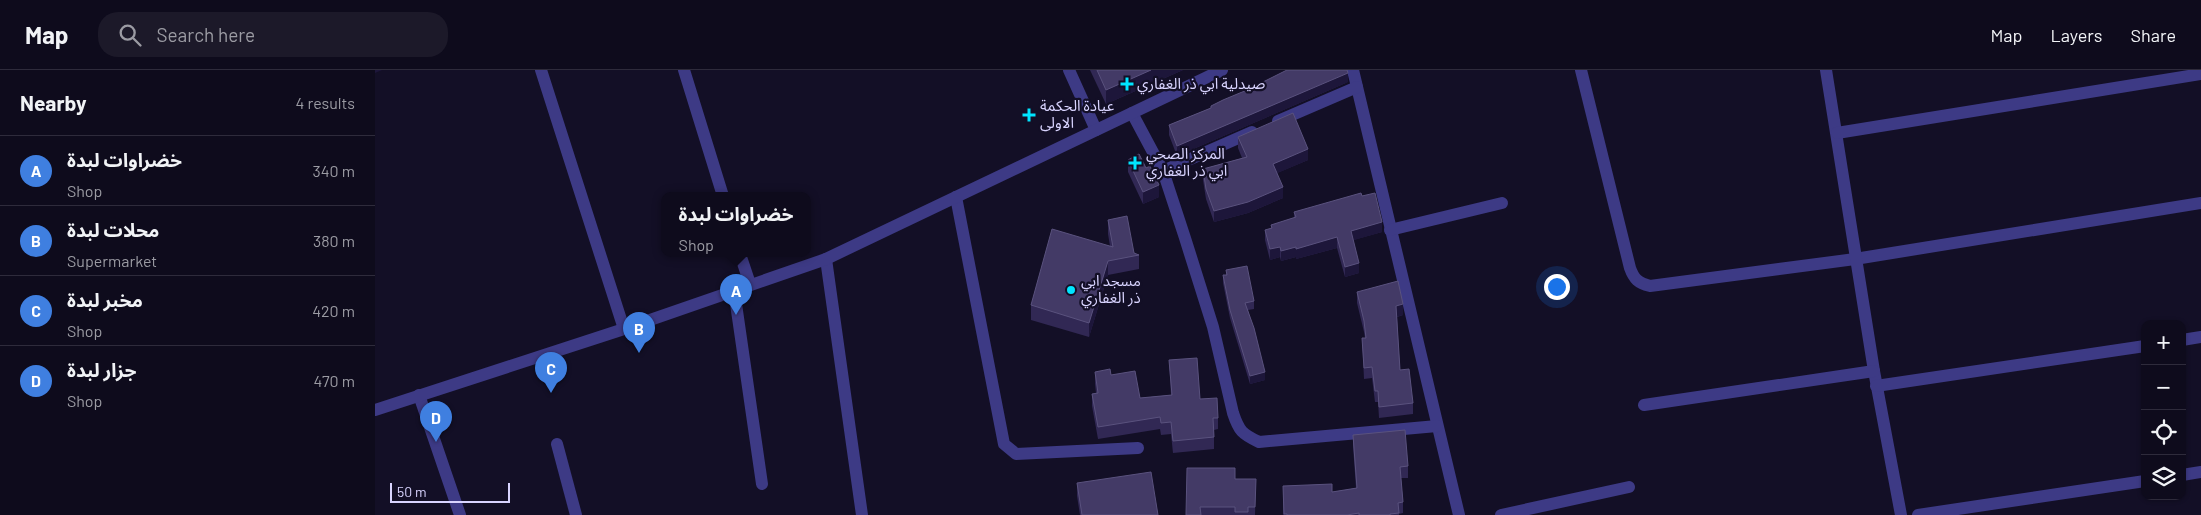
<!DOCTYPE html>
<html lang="en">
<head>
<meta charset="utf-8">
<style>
	:root { --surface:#0e0b1c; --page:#1c1929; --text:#f1f3f6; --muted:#9b9ba3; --line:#2e2b3b; --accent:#7c3aed }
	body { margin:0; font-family:Barlow,"Noto Sans Arabic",sans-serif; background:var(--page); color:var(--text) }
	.controls { position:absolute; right:15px; bottom:15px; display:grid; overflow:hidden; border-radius:10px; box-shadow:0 1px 4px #0004 }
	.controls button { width:45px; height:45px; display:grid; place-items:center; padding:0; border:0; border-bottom:1px solid var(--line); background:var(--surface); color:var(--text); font:25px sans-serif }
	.scale { position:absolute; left:15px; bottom:12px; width:120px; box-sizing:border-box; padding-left:5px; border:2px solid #d9d4ff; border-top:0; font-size:14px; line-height:18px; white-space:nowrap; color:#d9d4ff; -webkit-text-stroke:4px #130f26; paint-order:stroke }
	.you { position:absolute; left:1181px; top:216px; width:18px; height:18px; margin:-12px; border:4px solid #fff; border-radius:50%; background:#1a73e8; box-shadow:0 0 0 8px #1a73e833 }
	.badge { display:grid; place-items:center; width:32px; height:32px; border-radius:50%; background:var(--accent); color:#fff; font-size:16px; font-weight:700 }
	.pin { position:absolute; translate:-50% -41px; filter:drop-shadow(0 1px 2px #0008) }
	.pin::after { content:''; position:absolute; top:26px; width:18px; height:15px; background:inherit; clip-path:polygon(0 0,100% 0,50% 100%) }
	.popup { position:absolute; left:286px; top:122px; width:150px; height:65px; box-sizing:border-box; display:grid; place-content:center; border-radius:10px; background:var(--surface); filter:drop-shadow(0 1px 4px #0005); font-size:16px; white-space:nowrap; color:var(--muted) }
	.popup b { font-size:19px; color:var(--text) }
	.popup::after { content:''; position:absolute; left:50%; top:100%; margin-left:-10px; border:10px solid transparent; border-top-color:var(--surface) }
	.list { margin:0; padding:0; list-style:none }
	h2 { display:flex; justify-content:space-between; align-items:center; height:65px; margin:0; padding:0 20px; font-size:21px }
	h2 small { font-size:16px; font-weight:400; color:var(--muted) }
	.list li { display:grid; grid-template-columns:32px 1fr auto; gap:15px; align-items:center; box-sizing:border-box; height:70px; padding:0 20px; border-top:1px solid var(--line) }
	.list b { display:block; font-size:19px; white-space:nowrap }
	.list p { margin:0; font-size:16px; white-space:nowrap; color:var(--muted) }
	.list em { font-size:16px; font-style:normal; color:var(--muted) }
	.icon { flex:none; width:28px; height:28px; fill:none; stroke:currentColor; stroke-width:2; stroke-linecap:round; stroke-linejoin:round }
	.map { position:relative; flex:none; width:1826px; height:445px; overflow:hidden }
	header { display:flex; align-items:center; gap:30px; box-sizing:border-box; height:70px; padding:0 25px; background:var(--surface); border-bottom:1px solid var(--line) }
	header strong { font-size:24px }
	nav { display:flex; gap:28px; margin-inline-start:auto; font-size:18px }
	.search { width:350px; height:45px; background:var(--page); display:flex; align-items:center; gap:12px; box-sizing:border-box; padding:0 18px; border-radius:20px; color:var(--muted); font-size:19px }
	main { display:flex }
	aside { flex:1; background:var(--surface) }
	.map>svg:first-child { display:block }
</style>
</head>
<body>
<header>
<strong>Map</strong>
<div class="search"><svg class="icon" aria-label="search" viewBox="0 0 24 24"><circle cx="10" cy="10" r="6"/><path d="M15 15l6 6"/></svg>Search here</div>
<nav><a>Map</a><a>Layers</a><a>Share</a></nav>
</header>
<main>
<aside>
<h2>Nearby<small>4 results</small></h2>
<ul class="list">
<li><span class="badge" style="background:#3f7fe0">A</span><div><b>خضراوات لبدة</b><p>Shop</p></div><em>340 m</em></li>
<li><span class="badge" style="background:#3f7fe0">B</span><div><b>محلات لبدة</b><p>Supermarket</p></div><em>380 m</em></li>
<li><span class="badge" style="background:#3f7fe0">C</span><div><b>مخبر لبدة</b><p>Shop</p></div><em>420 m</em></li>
<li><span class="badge" style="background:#3f7fe0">D</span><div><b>جزار لبدة</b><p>Shop</p></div><em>470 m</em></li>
</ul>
</aside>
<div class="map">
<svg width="1826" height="445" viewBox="0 0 1826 445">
	<rect width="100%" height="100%" fill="#130f26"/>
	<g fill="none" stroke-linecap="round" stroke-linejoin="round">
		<g stroke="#3d3a85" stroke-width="12">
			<polyline points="166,0 249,259"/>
			<polyline points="309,0 348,126"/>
			<polyline points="694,0 721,60"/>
			<polyline points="978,0 1084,445"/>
			<path d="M1206,0L1255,198C1259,209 1263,213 1275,216L1480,189L1826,133"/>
			<polyline points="1451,0 1499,301 1526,445"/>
			<path d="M757,43L788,101L810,168L838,257L858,343C864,361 867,364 884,372L1062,356"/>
			<polyline points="903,51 982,17"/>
			<polyline points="1462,63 1826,4"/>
			<polyline points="788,101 877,62"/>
			<polyline points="581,127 629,374 641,384 763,378"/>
			<polyline points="1015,160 1127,133"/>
			<polyline points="365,184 375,214"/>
			<polyline points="451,189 487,445"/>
			<polyline points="359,220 387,414"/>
			<polyline points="1807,270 1826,267"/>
			<polyline points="1501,316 1770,276"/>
			<polyline points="44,325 85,445"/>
			<polyline points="1269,335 1499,301"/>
			<polyline points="182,374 201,445"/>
			<polyline points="1807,405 1826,402"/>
			<polyline points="1126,445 1254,417"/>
			<polyline points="1543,445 1770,411"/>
		</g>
		<polyline stroke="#3d3a85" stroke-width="12" points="0,340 249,259 451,189 847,0"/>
	</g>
	<g fill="#312854">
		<polygon points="715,0 808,0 731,34"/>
		<polygon points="973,12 802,86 794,65 794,55 836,38 836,36"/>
		<polygon points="863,67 933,90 902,103 908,128 873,143 839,152 831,129 828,110 828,99 867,88 863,78"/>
		<polygon points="753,90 784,127 768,134 753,102"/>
		<polygon points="987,126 1007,162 978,170 984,203 970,207 962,178 921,189 921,187 906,191 905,187 895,190 890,170 890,160 896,159 896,155 919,148 919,142"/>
		<polygon points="733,150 759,183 764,185 764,199 733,205 714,267 656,250 656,235 735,176 733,164"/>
		<polygon points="851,200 879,231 879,239 873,240 890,310 875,314 855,248 848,213 848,205 851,205"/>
		<polygon points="982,222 1028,245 1022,247 1025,300 1038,333 1038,344 1004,348 1003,332 1000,332 997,308 989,309 987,268 990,268 989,262 982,233"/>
		<polygon points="794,290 825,329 843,348 843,359 839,360 839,379 798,383 796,364 786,365 785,359 723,369 717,336 717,324 721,323 720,314 720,302 736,305 765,328 796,325"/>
		<polygon points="978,365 1033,396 1033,408 1026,408 1028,432 1028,443 1024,444 1024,445 908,445 908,416 957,422 981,418 978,376"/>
		<polygon points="860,409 881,409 880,445 811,445"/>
		<polygon points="702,413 783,445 705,445 702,426"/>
	</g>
	<g fill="#1d163a">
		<polygon points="0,0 7,0 0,3"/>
		<polygon points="776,0 808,0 731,34 731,20"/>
		<polygon points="973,3 973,12 802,86 802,76"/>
		<polygon points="933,79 933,90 898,105 898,94"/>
		<polygon points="784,115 784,127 768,134 768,122"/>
		<polygon points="908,117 908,128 873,143 839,152 839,141"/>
		<polygon points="1007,152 1007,162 976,171 976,161"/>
		<polygon points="962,167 962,178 921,189 921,179"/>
		<polygon points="905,177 905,187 895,190 895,179"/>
		<polygon points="921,177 921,187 906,191 906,181"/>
		<polygon points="733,191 733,205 714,267 714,253"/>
		<polygon points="984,193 984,203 970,207 970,197"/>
		<polygon points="1028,234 1028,245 1021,247 1021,236"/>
		<polygon points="890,302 890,310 875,314 875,306"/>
	</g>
	<g fill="#433a66" stroke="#5a527e">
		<polygon points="722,0 776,0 731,20"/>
		<polygon points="912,0 972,0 973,3 802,76 794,55 836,38 836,36 848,30 872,20"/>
		<polygon points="918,43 933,79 898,94 908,117 873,132 839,141 831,119 828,99 872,87 863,67"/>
		<polygon points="764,84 771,98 775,96 784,115 768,122 753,90"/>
		<polygon points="986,123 987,126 1000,123 1007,152 976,161 984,193 970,197 962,167 921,179 921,177 906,181 905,177 895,179 890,160 897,158 896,155 921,147 919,142"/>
		<polygon points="752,146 759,183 764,185 733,191 714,253 656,235 677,159 738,177 733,150"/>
		<polygon points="872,196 879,231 870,233 879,258 890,302 875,306 855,240 848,205 852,205 851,200"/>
		<polygon points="1023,211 1028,234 1021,236 1025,300 1034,299 1038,333 1004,337 1003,321 1000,321 997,297 989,298 987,268 991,268 989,251 982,222"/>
		<polygon points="822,288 825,329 842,328 843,348 838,348 839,367 798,371 796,352 786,353 785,347 723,357 717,324 723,323 720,302 735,299 736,305 760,301 765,328 797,325 794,290"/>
		<polygon points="1030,360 1033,396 1025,397 1028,432 1023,433 1024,443 1015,444 1015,445 984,445 984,443 972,445 912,445 912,444 909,444 908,416 957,414 957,422 982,418 978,365"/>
		<polygon points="812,398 860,398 860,409 881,409 880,437 873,437 873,442 860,442 860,437 825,437 826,445 811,445"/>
		<polygon points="776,402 783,445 707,445 702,413"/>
	</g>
	<g fill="#00e5ff" stroke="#130f26" stroke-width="2">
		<path d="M749.5 6.5h5v5h5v5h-5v5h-5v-5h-5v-5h5z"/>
		<path d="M651.5 37.5h5v5h5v5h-5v5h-5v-5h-5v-5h5z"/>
		<path d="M757.5 85.5h5v5h5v5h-5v5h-5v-5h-5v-5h5z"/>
		<circle cx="696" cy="220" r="5"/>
	</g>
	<g text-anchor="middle" stroke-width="4.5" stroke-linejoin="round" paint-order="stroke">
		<g font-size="15" fill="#d9d4ff" stroke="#130f26" text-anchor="start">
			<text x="762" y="19">صيدلية ابي ذر الغفاري</text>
			<text x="665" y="41">عيادة الحكمة<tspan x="665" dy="17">الاولى</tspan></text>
			<text x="771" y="89">المركز الصحي<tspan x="771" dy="17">ابي ذر الغفاري</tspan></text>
			<text x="706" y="216">مسجد ابي<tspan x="706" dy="17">ذر الغفاري</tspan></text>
		</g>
	</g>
</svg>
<div class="controls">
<button>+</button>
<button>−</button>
<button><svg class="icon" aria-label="locate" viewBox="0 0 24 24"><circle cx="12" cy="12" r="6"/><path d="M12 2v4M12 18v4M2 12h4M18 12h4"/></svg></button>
<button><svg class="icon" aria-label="layers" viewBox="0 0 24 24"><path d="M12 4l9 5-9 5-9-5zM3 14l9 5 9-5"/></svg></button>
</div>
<div class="scale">50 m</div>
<div class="you"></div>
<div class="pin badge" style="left:361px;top:245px;background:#3f7fe0">A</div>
<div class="popup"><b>خضراوات لبدة</b>Shop</div>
<div class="pin badge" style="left:264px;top:283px;background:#3f7fe0">B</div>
<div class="pin badge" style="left:176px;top:323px;background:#3f7fe0">C</div>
<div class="pin badge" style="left:61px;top:372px;background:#3f7fe0">D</div>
</div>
</main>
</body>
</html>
